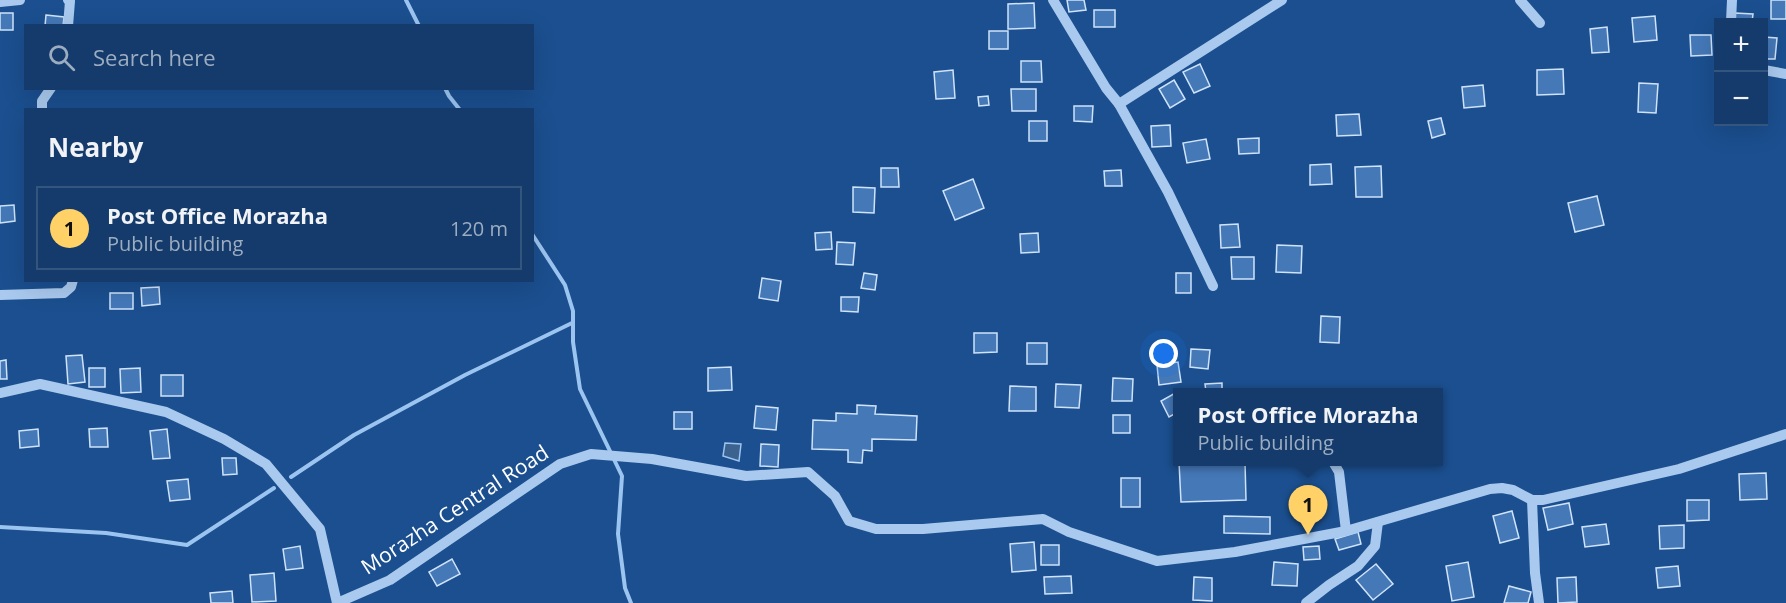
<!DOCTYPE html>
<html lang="en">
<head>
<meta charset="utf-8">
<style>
	:root { --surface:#143b6b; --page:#214673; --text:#f1f3f6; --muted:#9dadc1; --line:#33557e; --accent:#ffd166 }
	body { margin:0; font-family:"Open Sans",sans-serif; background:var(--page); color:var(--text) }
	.controls { position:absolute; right:18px; top:18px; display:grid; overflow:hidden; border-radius:0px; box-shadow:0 6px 24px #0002 }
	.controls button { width:54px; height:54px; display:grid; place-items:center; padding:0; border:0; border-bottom:2px solid var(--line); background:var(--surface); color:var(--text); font:30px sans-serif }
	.you { position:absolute; left:1164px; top:354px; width:21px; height:21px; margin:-15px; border:4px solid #fff; border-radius:50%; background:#1a73e8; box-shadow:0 0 0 9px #1a73e833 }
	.badge { display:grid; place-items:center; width:39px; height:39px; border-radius:50%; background:var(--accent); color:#111; font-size:20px; font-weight:700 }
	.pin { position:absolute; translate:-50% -50px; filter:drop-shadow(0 2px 3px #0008) }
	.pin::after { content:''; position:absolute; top:32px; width:21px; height:18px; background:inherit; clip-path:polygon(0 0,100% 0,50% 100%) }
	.popup { position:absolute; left:1173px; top:388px; width:270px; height:78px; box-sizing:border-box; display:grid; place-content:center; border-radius:0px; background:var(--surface); filter:drop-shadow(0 2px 4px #0005); font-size:20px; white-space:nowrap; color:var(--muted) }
	.popup b { font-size:22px; color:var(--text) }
	.popup::after { content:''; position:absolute; left:50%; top:100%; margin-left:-12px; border:12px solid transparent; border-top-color:var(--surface) }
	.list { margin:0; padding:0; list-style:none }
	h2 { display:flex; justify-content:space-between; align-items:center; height:78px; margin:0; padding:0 24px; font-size:26px }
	h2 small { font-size:20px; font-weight:400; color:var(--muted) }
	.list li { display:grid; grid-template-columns:39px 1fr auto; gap:18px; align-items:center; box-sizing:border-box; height:84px; margin:0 12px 12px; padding:0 12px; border:2px solid var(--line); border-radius:0px }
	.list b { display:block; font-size:22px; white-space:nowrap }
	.list p { margin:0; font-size:20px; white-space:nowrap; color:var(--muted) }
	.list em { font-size:20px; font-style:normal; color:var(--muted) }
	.icon { flex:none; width:33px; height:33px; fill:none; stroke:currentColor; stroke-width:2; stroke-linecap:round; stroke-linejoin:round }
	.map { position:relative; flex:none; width:1786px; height:603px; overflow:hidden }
	.search { position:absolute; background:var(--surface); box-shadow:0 6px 24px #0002; left:24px; top:24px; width:510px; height:66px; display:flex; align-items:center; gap:15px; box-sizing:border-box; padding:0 21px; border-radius:0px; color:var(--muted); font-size:22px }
	.panel { position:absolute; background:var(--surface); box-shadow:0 6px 24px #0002; left:24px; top:108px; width:510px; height:174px; border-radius:0px }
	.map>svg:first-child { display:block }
</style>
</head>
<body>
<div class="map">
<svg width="1786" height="603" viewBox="0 0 1786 603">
	<rect width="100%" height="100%" fill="#1b4f8f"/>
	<polygon fill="#3c6290" stroke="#9cc4f0" stroke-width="1.5" points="725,443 741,444 739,461 723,456"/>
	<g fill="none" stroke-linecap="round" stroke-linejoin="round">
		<g stroke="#9cc4f0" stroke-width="4">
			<polyline points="406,0 419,26"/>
			<polyline points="445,88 449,96 460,110"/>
			<polyline points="532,234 565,285 573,311 573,342 580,389 622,476 618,534 625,588 631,603"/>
			<polyline points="291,477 354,435 465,375 572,323"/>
			<polyline points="0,527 106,533 187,545 274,488"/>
		</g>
	</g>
	<g fill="#4478b7" stroke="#cfe3fa" stroke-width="1.5">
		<polygon points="1067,0 1084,0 1086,10 1069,12"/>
		<rect x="1771" y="0" width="15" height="19"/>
		<polygon points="1034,3 1035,28 1008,29 1008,4"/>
		<rect x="1094" y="10" width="21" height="17"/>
		<rect x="0" y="13" width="13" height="17"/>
		<polygon points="1735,13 1753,14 1752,22 1734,22"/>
		<polygon points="46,15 64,17 63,26 45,26"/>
		<polygon points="1655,16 1657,40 1634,42 1632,18"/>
		<polygon points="1607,27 1609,52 1592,53 1590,29"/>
		<rect x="989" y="31" width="19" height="18"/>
		<polygon points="1690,35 1711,35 1712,55 1691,56"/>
		<polygon points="1764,37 1777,38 1775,59 1764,59"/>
		<polygon points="1021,61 1041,61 1042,82 1021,82"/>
		<polygon points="1200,64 1210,86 1194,93 1183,72"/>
		<polygon points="1563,69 1564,94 1537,95 1537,70"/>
		<polygon points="953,70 955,98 936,99 934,72"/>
		<polygon points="1174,80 1185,99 1170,108 1159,89"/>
		<polygon points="1639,83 1658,84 1656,113 1638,112"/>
		<polygon points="1483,85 1485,106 1464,108 1462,87"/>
		<polygon points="1011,89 1036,89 1036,111 1012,111"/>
		<polygon points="988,96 989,105 979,106 978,97"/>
		<polygon points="1074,106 1093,106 1092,122 1074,121"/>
		<polygon points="1359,114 1361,135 1337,136 1336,115"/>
		<polygon points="1441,118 1445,134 1432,138 1428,121"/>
		<rect x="1029" y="121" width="18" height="20"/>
		<polygon points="1170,125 1171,146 1152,147 1151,126"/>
		<polygon points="1259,138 1259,153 1239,154 1238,139"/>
		<polygon points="1206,139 1210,159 1187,163 1183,143"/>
		<polygon points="1331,164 1332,184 1310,185 1310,165"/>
		<polygon points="1381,166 1382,197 1356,197 1355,167"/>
		<polygon points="881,168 898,168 899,187 881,187"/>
		<polygon points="1121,170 1122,186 1105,186 1104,171"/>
		<polygon points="973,179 984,208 955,220 943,191"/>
		<polygon points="853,187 875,188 874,213 853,212"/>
		<polygon points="1597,196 1604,225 1575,232 1568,203"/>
		<polygon points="14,205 15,221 0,223 0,206"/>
		<polygon points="1238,224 1240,247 1221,248 1220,225"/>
		<polygon points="831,232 832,249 816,250 815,233"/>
		<polygon points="1038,233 1039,252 1021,253 1020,234"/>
		<polygon points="837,242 855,243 853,265 836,264"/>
		<polygon points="1277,245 1302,246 1301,273 1276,272"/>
		<polygon points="1231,257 1254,257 1254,279 1232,279"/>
		<polygon points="864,273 877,275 875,290 861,288"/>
		<rect x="1176" y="273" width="15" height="20"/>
		<polygon points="762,278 781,281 778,301 759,298"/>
		<polygon points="159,287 160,304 142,306 141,288"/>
		<rect x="110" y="293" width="23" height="16"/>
		<polygon points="841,297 859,297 858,312 841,311"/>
		<polygon points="1321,316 1340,317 1339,343 1320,342"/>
		<polygon points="974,333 997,333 997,352 974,353"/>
		<rect x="1027" y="343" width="20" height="21"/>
		<polygon points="1191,349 1210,350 1208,369 1190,367"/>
		<polygon points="82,355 85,382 68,384 66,356"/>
		<polygon points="6,360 7,379 0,379 0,361"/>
		<polygon points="1178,362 1181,382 1159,385 1157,365"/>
		<polygon points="731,367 732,390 708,391 708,368"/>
		<rect x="89" y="368" width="16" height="19"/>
		<polygon points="140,368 141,392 121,393 120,369"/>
		<rect x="161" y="375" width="22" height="21"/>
		<polygon points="1113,378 1133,379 1132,401 1112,401"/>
		<polygon points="1222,383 1222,392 1206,392 1205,384"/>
		<polygon points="1056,384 1081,385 1079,408 1055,407"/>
		<polygon points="1010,386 1036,387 1036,411 1009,411"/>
		<polygon points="1179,391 1178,392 1178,412 1169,417 1161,401"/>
		<polygon points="857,405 876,406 875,414 917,416 916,440 872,439 872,451 863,450 862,463 848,462 848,450 812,449 813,420 836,421 836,413 857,414"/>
		<polygon points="756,406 778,408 776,430 754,428"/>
		<rect x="674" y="412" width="18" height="17"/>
		<rect x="1113" y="415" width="17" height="18"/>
		<polygon points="107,428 108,447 90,447 89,429"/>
		<polygon points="38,429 39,446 20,448 19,431"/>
		<polygon points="167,429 170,458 153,459 150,431"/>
		<polygon points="761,444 779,445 778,467 760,466"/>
		<polygon points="222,458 236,458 237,474 223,475"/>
		<polygon points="1179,462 1245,462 1246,500 1181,502"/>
		<polygon points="1766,473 1767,499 1740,500 1739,474"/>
		<rect x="1121" y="478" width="19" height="29"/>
		<polygon points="188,479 190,499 170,501 167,481"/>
		<polygon points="1687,500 1709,500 1709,520 1687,521"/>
		<polygon points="1569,503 1573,524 1548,530 1543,508"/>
		<polygon points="1512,511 1519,538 1500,543 1493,516"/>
		<polygon points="1224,516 1270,517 1270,534 1224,533"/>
		<polygon points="1606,524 1609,544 1585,547 1582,527"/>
		<polygon points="1684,525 1684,548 1660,549 1659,526"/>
		<polygon points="1358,532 1361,544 1339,550 1335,539"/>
		<polygon points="1034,542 1036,570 1012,572 1010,544"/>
		<rect x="1041" y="545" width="18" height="20"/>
		<polygon points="300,546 303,568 286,570 283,549"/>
		<polygon points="1319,546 1320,559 1304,560 1303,547"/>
		<polygon points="452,559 460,574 437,586 429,572"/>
		<polygon points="1274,562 1298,564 1297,586 1272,585"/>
		<polygon points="1468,562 1474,597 1452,601 1446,566"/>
		<polygon points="1376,564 1393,584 1373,600 1356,580"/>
		<polygon points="1678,566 1680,586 1658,588 1656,568"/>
		<polygon points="274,573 276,601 252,602 250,575"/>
		<polygon points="1071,576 1072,593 1045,594 1044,577"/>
		<polygon points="1194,577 1212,578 1212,601 1193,600"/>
		<polygon points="1576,577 1577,602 1558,603 1557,578"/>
		<polygon points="1509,586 1531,592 1528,603 1504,603"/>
		<polygon points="232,591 233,603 211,603 210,593"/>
	</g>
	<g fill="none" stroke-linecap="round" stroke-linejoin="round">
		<g stroke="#a9c9ee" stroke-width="10">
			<polyline points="1053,0 1106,88 1119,104 1168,192 1213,286"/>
			<polyline points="1520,0 1540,23"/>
			<polyline points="0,2 20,0"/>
			<polyline points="1731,22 1732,0"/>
			<polyline points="68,26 70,1 68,0"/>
			<polyline points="1764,70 1786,74"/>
			<polyline points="1119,104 1282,0"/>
			<polyline points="42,110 42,101 51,88"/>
			<polyline points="0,295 64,293 71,287 73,280"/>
			<polyline points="0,393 40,384 166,412 224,439 266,464 320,529 337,603"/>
			<polyline points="1333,462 1339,472 1346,531"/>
			<polyline points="1532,500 1535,573 1539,603"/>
			<polyline points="337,603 390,580 560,464 591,454 652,459 746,476 808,472 835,496 849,521 876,529 923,529 1043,519 1069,532 1157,561 1235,552 1346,531 1490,489 1502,488 1513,490 1532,500 1543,500 1679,469 1786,434"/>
			<polyline points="1306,603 1329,585 1358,566 1375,546 1378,522"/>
		</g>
	</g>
	<g text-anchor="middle" stroke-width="4.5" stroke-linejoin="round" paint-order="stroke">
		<g font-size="21" fill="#fff" stroke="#1b4f8f">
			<text transform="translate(455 510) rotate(-33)" y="7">Morazha Central Road</text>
		</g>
	</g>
</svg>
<div class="controls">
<button>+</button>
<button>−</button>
</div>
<div class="you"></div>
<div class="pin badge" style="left:1308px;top:535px">1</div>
<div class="popup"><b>Post Office Morazha</b>Public building</div>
<div class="search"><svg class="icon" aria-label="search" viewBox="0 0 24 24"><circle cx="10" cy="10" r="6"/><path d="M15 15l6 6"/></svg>Search here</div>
<section class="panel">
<h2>Nearby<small></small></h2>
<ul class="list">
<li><span class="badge">1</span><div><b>Post Office Morazha</b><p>Public building</p></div><em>120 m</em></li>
</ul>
</section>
</div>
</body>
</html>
